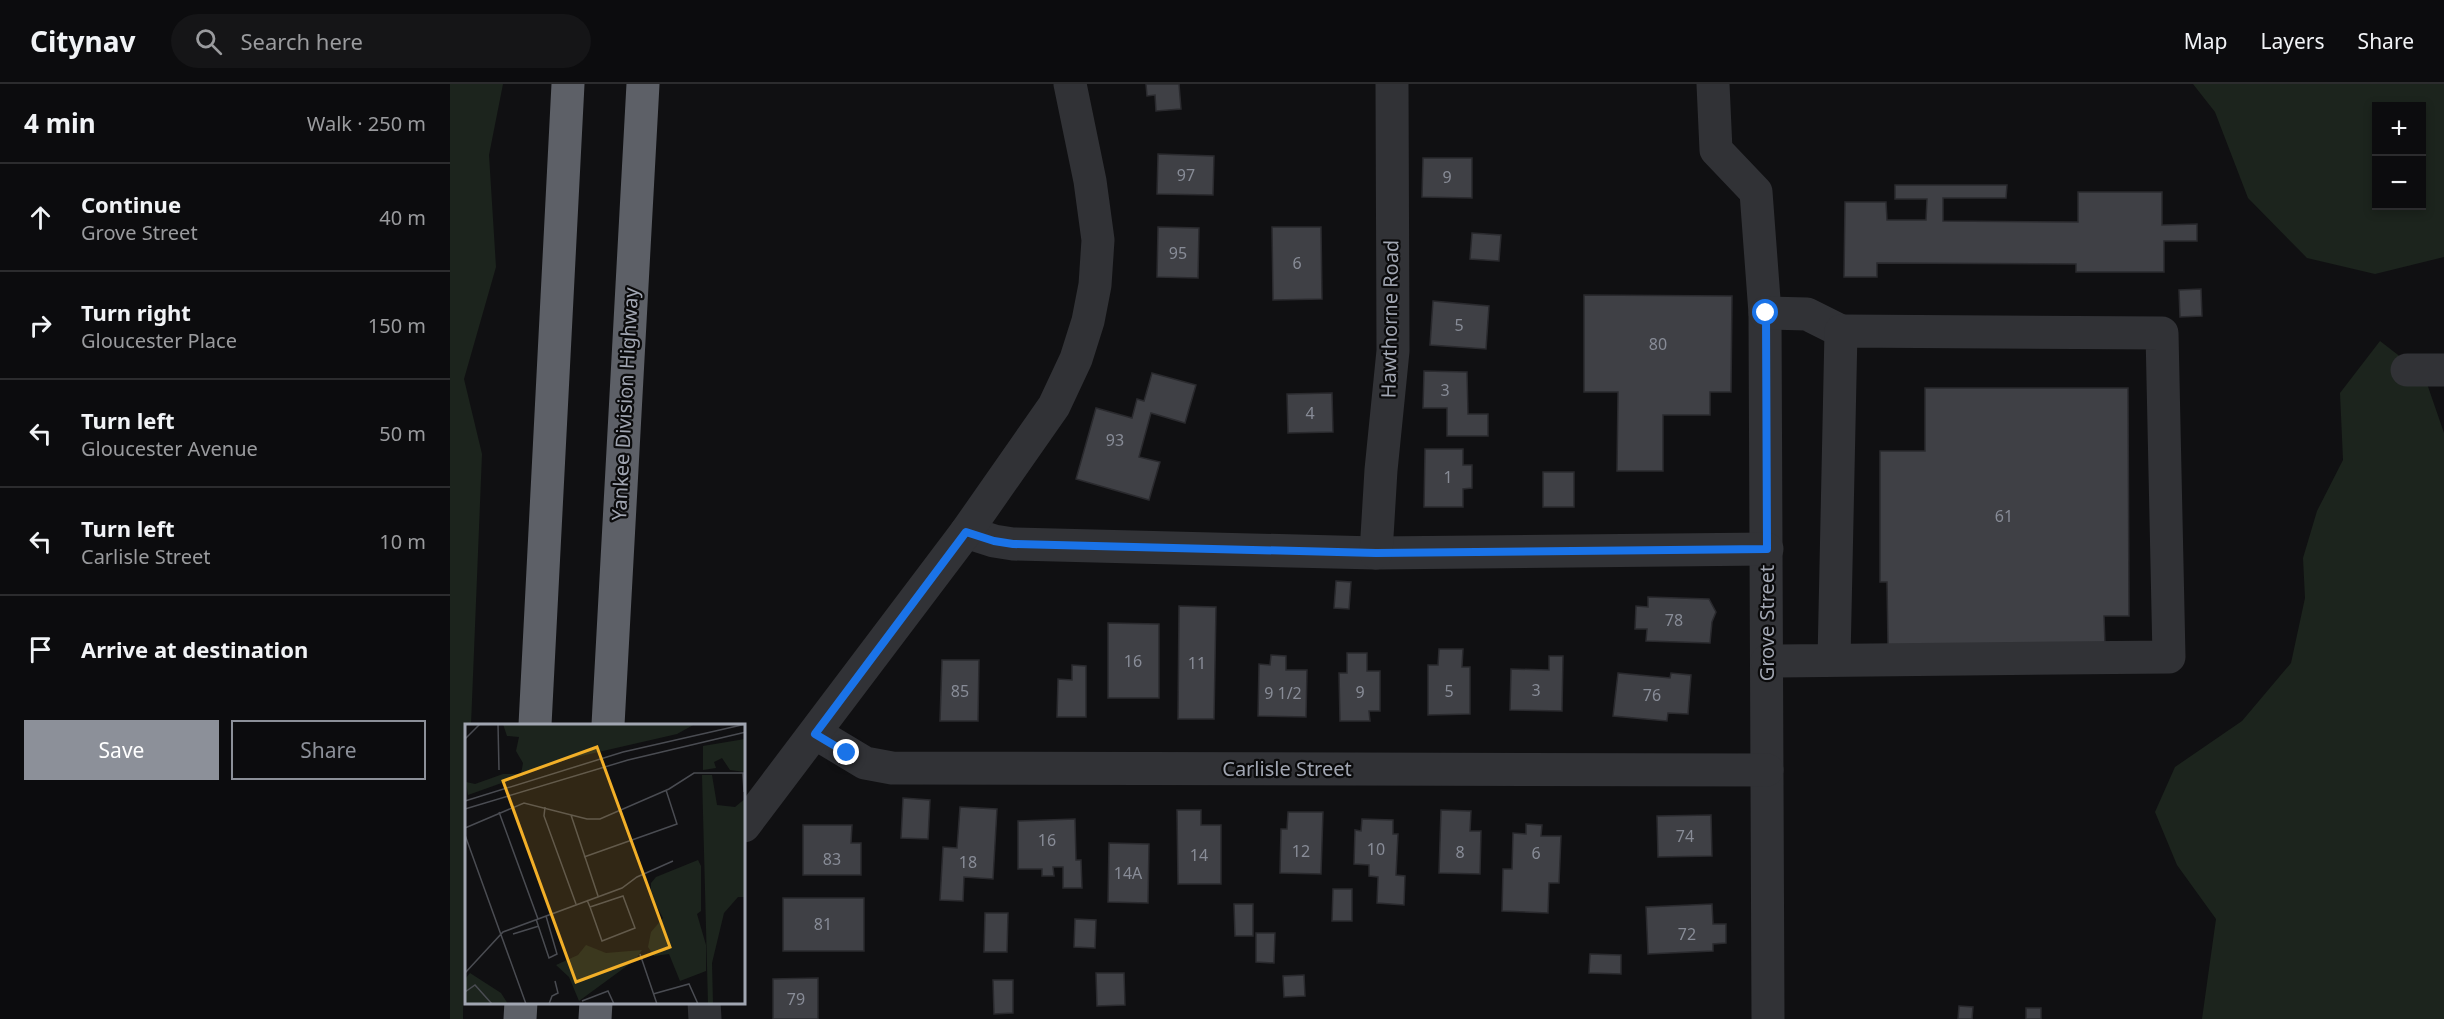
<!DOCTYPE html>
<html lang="en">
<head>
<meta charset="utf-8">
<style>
	:root { --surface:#0c0c0e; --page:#151517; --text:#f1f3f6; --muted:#9a9b9e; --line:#2c2c2e; --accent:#8c9099 }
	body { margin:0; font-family:"Noto Sans",sans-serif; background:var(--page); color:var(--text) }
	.controls { position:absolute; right:18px; top:18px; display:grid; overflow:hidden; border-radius:0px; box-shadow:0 3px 9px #0003 }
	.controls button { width:54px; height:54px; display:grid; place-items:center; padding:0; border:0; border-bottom:2px solid var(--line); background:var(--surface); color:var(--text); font:30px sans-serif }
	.stop { position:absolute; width:18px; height:18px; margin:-14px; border:4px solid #1a73e8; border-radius:50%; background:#fff }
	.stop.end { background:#1a73e8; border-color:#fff; box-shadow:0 2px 6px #0008 }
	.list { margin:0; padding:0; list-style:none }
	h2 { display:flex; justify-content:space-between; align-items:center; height:78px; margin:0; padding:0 24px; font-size:26px }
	h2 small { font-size:20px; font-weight:400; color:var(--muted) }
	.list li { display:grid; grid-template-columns:39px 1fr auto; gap:18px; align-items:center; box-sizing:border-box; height:108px; padding:0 24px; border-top:2px solid var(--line) }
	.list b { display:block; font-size:22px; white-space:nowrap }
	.list p { margin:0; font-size:20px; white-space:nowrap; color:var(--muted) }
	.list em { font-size:20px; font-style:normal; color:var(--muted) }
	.actions { display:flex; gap:12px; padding:18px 24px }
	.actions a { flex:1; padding:14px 0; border:2px solid var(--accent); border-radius:0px; text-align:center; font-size:21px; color:var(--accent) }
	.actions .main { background:var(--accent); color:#fff }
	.icon { flex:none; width:33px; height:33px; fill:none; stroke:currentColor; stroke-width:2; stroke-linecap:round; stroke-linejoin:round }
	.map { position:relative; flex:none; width:1994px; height:935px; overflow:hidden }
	header { display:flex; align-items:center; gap:36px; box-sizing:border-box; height:84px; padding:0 30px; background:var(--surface); border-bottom:2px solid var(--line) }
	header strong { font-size:28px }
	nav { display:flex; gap:33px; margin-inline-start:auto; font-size:21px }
	.search { width:420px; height:54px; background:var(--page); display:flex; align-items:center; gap:15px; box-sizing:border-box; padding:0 21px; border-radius:33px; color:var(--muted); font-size:22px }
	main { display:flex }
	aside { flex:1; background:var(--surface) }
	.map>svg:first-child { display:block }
</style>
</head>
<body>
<header>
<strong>Citynav</strong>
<div class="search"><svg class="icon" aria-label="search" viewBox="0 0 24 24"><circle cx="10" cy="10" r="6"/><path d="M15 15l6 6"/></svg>Search here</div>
<nav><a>Map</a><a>Layers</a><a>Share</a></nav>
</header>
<main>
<aside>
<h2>4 min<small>Walk · 250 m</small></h2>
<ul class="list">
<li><svg class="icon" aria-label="ahead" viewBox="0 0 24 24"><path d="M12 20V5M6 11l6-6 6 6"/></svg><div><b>Continue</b><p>Grove Street</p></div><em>40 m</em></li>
<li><svg class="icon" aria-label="right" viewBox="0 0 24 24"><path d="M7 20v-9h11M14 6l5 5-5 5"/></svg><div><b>Turn right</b><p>Gloucester Place</p></div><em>150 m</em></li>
<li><svg class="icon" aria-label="left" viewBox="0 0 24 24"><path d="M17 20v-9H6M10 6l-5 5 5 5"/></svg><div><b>Turn left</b><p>Gloucester Avenue</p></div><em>50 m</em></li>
<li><svg class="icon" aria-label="left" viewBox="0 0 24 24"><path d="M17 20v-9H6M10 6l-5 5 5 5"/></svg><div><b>Turn left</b><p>Carlisle Street</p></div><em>10 m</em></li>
<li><svg class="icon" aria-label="arrive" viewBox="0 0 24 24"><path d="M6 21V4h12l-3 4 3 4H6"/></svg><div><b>Arrive at destination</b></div></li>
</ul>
<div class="actions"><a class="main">Save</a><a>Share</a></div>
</aside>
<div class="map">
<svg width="1994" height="935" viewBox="0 0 1994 935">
	<rect width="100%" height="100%" fill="#101012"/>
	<g fill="#1c241d" fill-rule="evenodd">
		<polygon points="0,0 53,0 39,71 46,183 14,295 32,370 21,641 16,641 13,935 0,935"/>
		<path d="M1743,0H1994V173L1925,190L1857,174L1798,114L1765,28ZM1972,22V122H1926V22Z"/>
		<polygon points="1930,257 1974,291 1994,349 1994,935 1752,935 1766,835 1727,781 1705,728 1725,683 1792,637 1841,579 1855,514 1853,474 1867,427 1893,376 1890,309"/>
	</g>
	<g fill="#3f4045" stroke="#2a2a2e" stroke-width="1.5">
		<polygon points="696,0 729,0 731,25 706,27 705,11 697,12"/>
		<polygon points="708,70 764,72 763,111 707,110"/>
		<polygon points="973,74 1022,74 1022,114 972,113"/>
		<polygon points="1445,101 1557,101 1556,114 1493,114 1493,137 1628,138 1628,108 1712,108 1712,141 1747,140 1747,157 1714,157 1714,188 1626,188 1626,180 1427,179 1427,193 1394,193 1395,118 1436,118 1437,136 1476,136 1477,115 1445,115"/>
		<polygon points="708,143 749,144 748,194 707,193"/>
		<polygon points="822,143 871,143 872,215 823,216"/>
		<polygon points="1022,149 1051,151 1049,177 1020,175"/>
		<polygon points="1751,205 1752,232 1730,233 1729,206"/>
		<polygon points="1134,211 1282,212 1281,308 1260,308 1260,331 1213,331 1213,387 1167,387 1168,308 1134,308"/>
		<polygon points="983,217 1039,222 1036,265 980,261"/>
		<polygon points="974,287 1017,288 1018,330 1038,330 1038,352 997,352 997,324 973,324"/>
		<polygon points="702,289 746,301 735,339 701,329 689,373 710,378 699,416 626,395 646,324 682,334 687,315 694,317"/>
		<polygon points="1475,304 1678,304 1679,532 1654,532 1655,561 1438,562 1437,498 1430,498 1430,367 1475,367"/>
		<polygon points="882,309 883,348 838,349 837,310"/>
		<polygon points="975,365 1013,365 1013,381 1022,381 1022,404 1013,405 1013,423 974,423"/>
		<rect x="1093" y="388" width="31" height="35"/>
		<polygon points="886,497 901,498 899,525 884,524"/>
		<polygon points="1198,513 1259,515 1266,528 1262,538 1260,559 1196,557 1197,545 1185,545 1186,522 1198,523"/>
		<polygon points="729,522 766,523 764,635 728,635"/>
		<polygon points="658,539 709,540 709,614 658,614"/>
		<polygon points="989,565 1013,565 1012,583 1020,583 1020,630 978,631 978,581 988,581"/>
		<polygon points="897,569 917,569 917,587 930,587 930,627 919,627 920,637 890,637 889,589 897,589"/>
		<polygon points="821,571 836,572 836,586 857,586 856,633 808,632 809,580 820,581"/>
		<polygon points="1099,572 1113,572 1112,627 1060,626 1061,585 1099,586"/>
		<polygon points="492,576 529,576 528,637 490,637"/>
		<polygon points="622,581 636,582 636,633 607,633 608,595 622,596"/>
		<polygon points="1168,589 1220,594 1221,589 1241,591 1238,630 1218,629 1217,637 1163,632"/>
		<polygon points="453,714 480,716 478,755 451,754"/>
		<polygon points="510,723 547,725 543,795 514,793 513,817 490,816 493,763 507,764"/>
		<polygon points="727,726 751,726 751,741 771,741 771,800 728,800"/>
		<polygon points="991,726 1021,727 1020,747 1031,747 1030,790 989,789"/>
		<polygon points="838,728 873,728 871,790 830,789 831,745 837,745"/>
		<polygon points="1261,731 1262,772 1208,773 1207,732"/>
		<polygon points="625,735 626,776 631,776 632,804 613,804 613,783 603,783 604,792 592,792 592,785 568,785 568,737"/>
		<polygon points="912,735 943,736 943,750 948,750 946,791 955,792 954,821 927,819 928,793 919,792 919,781 904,780 905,746 911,747"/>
		<polygon points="1076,740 1092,741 1091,752 1111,752 1109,799 1099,799 1098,829 1052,827 1053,785 1062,785 1063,749 1076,750"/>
		<polygon points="353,741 402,741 401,759 411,759 411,791 353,791"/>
		<polygon points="659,759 699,760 698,819 658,818"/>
		<polygon points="883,805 902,805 902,837 882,837"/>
		<rect x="333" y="814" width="81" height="53"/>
		<polygon points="784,820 803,820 803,852 785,852"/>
		<polygon points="1262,820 1263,840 1276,840 1276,859 1263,860 1263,867 1198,870 1196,823"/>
		<polygon points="535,829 558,829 557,868 534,868"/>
		<polygon points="625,835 646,836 645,864 624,863"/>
		<polygon points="806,849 825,849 824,879 806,878"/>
		<polygon points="1140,870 1171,871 1171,890 1139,889"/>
		<polygon points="646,889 674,889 675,921 647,922"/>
		<polygon points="854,891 855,912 834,913 833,892"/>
		<polygon points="368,894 368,935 323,935 323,895"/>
		<polygon points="543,896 563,896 563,929 544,930"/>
		<polygon points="1509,922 1523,923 1522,935 1508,935"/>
		<rect x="1576" y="924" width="15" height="11"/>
	</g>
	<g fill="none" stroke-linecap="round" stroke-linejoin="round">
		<g stroke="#313236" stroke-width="33">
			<polyline points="1263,0 1266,66 1306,108 1315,229 1318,935"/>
			<polyline points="1315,229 1357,230 1391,247"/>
			<polyline points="1957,286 1994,286"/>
			<polyline points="516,448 544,457 563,460 926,469 1317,465"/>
			<polyline points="926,469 931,386 943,267 942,0"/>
			<polyline points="1317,577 1719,573 1712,249 1391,247 1384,576"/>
			<polyline points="365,649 415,679 442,684 1317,686"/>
			<polyline points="294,742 516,448 604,322 626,275 638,237 645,201 648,156 640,97 620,0"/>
			<polyline points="254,918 255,935"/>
		</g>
		<g stroke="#5d6067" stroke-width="33">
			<polyline points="85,641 118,0"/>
			<polyline points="158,641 193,0"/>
			<polyline points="70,935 71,918"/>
			<polyline points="145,935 146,918"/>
		</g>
	</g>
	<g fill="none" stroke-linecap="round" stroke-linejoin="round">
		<polyline stroke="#1a73e8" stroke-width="8" points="397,669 365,650 516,448 544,457 563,460 926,469 1317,465 1316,229"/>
	</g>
	<g text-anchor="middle" stroke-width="4.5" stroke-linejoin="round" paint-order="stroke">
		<g font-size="16" fill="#888c97">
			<text x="736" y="97">97</text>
			<text x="997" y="99">9</text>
			<text x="728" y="175">95</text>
			<text x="847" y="185">6</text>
			<text x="1009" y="247">5</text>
			<text x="1208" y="266">80</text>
			<text x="995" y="312">3</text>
			<text x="860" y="335">4</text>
			<text x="665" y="362">93</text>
			<text x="998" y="399">1</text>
			<text x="1554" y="438">61</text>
			<text x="1224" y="542">78</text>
			<text x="683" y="583">16</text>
			<text x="747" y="585">11</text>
			<text x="1086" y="612">3</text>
			<text x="510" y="613">85</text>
			<text x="999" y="613">5</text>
			<text x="910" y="614">9</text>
			<text x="833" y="615">9 1/2</text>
			<text x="1202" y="617">76</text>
			<text x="1235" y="758">74</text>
			<text x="597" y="762">16</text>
			<text x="926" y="771">10</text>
			<text x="851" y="773">12</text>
			<text x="1010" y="774">8</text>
			<text x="1086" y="775">6</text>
			<text x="749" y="777">14</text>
			<text x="382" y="781">83</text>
			<text x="518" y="784">18</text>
			<text x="678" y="795">14A</text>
			<text x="373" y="846">81</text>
			<text x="1237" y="856">72</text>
			<text x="346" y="921">79</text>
		</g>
		<g font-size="20" fill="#a1a6b2" stroke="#0b0b0c">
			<text transform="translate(940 235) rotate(-89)" y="7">Hawthorne Road</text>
			<text transform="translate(175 320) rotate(-87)" y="7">Yankee Division Highway</text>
			<text transform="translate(1317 539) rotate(-90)" y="7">Grove Street</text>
			<text x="837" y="692">Carlisle Street</text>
		</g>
	</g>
	<g transform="translate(15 640)">
		<rect width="280" height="280" fill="#101012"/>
		<path d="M38,0H230L212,10L103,35L3,71L1,58L10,60L38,50H56L58,39L51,27L54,13L42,12ZM280,15V48L265,46L257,34L249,38L251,44L238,46V22ZM237,51H247L252,81L270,83L281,74L280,173H273L259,189L247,239L248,280H243ZM233,136L236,142V187L232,190L241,221V247L215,257L204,230L189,232L183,223L186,208L198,194L186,172V159L191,153ZM121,221L141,229L177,226L170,236L114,277L104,253L91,241L113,231ZM5,249L36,269L43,280H0V255Z" fill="#1c241d"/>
		<path fill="none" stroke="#4a4c52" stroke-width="1.5" d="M33,0L34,46M0,15L15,0M278,49L279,68M0,77L158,28L281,0M80,83L79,92L111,180M0,85L163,36L281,8M34,88L73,195M106,91L133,172M0,104L59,79L122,95H135L204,65L229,49H281M0,111L61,280M119,133L212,100L201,66M122,176L125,183L137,217L170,204L158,172L125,183M71,195L84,234L92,230L81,192M48,210L74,202M175,230L192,280M0,249L38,208L157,164L172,153L208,137M0,268L10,261L27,280M188,270L224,260L233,280M117,277L143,267L149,280M84,280L87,272L93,269L90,257"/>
		<path fill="#f2af28" fill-opacity="0.15" stroke="#f2af28" stroke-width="3" d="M132,23L205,223L111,258L38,57Z"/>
		<rect width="280" height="280" fill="none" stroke="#a1a6b2" stroke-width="3"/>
	</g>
</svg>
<div class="controls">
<button>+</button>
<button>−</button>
</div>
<div class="stop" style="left:1316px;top:229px"></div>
<div class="stop end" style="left:397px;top:669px"></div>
</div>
</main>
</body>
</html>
